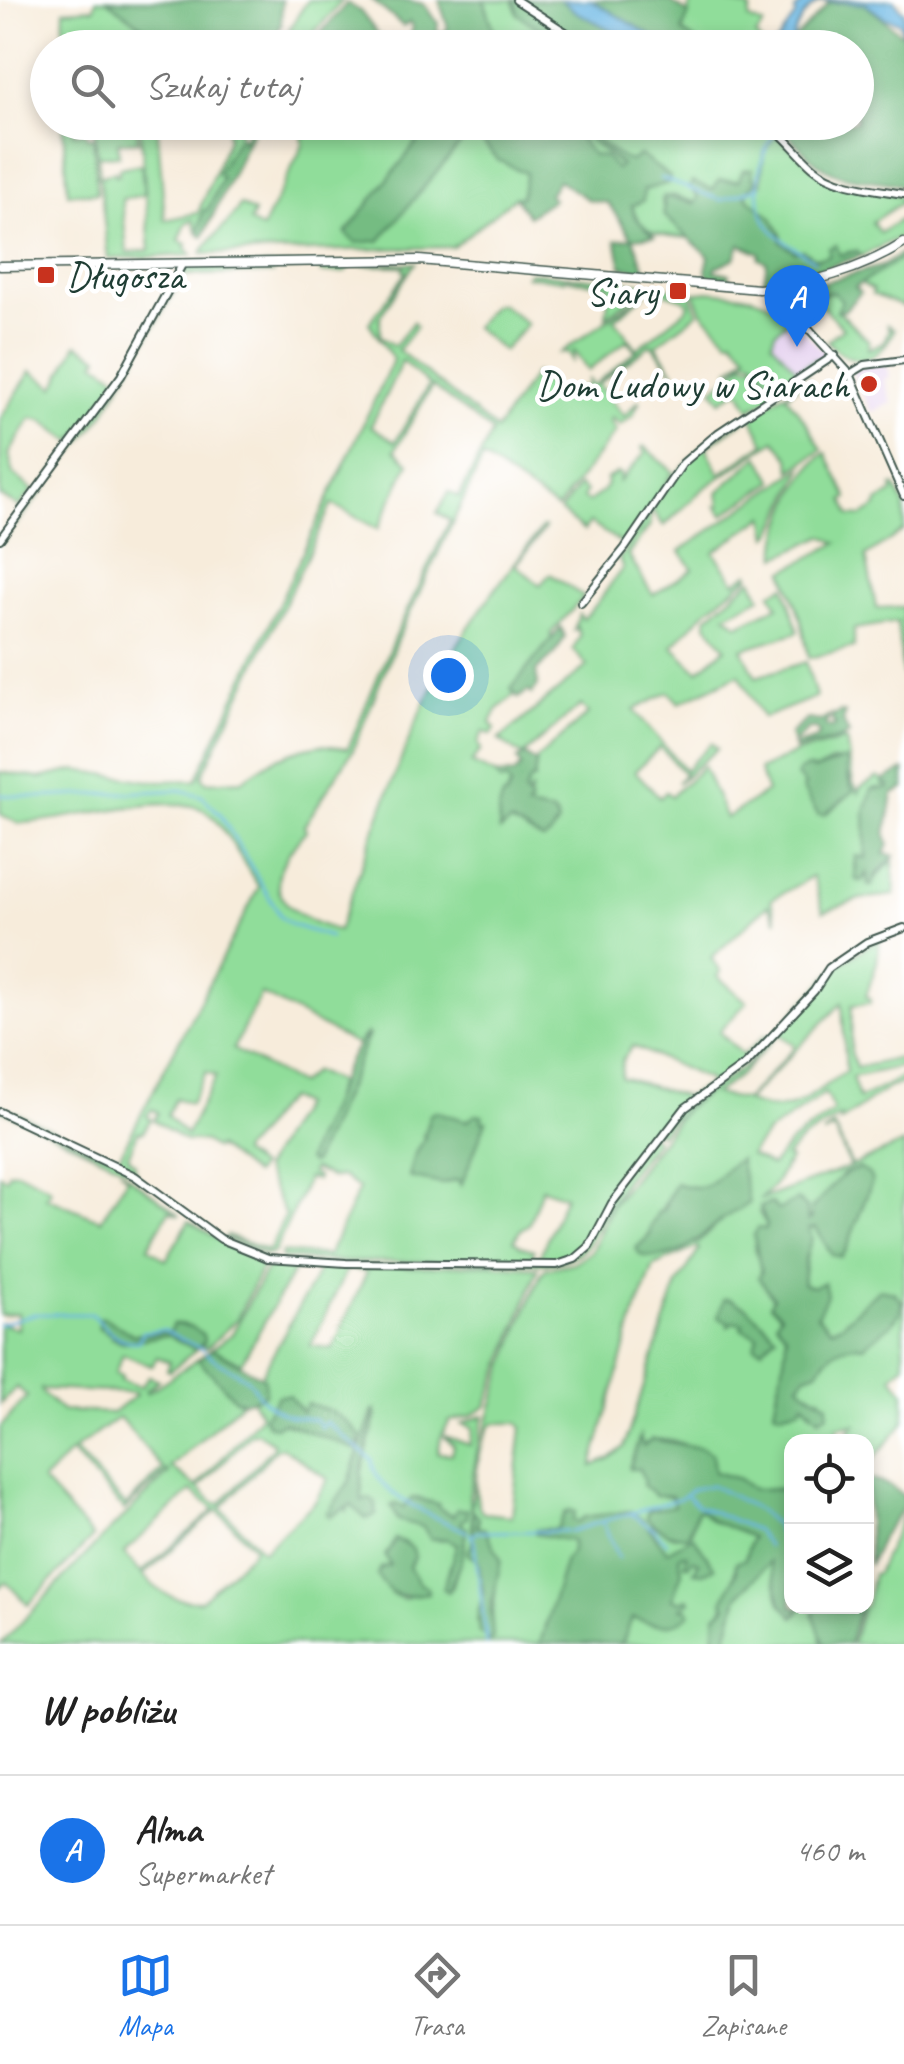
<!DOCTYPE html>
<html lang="pl">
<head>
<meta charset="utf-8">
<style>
	:root { --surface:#fff; --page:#f2f2f2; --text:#222; --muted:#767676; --line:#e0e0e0; --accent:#1a73e8 }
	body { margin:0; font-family:Caveat,sans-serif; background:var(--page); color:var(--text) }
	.controls { position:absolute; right:30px; bottom:30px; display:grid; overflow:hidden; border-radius:20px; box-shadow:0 5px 15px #0003 }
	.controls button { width:90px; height:90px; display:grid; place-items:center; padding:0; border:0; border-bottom:2px solid var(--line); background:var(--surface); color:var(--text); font:50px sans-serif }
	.you { position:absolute; left:448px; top:675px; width:35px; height:35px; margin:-25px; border:8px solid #fff; border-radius:50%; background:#1a73e8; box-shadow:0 0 0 15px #1a73e833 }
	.badge { display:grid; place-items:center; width:65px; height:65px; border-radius:50%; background:var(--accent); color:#fff; font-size:32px; font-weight:700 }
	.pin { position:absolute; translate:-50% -82px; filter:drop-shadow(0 2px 5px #0008) }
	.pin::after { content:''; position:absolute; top:52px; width:35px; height:30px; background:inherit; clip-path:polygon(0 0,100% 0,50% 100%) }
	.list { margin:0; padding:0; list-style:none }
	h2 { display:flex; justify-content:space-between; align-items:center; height:130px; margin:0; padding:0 40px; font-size:42px }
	h2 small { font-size:32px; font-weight:400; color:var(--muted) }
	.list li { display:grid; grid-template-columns:65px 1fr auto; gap:30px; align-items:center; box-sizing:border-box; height:150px; padding:0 40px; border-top:2px solid var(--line) }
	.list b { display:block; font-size:38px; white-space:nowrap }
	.list p { margin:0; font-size:32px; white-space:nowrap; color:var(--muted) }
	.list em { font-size:32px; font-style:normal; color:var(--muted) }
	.icon { flex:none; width:55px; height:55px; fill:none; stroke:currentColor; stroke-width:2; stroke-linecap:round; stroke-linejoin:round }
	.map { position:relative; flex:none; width:904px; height:1644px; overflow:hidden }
	.search { position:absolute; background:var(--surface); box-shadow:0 5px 15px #0003; left:30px; right:30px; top:30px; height:110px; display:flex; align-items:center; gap:25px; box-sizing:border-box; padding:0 35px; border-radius:55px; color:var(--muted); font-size:38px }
	.sheet { height:280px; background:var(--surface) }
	nav { display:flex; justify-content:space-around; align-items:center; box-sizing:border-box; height:140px; border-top:2px solid var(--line); background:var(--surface); font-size:28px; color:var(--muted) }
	nav a { display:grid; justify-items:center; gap:5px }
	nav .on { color:var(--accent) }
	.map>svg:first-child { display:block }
</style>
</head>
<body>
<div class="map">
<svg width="904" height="1644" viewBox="0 0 904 1644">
	<rect width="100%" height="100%" fill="#fff"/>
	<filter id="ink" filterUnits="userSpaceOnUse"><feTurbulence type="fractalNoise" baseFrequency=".01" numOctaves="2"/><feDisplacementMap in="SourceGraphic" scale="20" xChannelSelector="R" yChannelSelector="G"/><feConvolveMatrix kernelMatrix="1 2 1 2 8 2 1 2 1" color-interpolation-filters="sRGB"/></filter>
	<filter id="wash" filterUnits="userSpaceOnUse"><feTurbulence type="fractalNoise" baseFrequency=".0048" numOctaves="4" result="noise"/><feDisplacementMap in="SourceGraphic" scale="40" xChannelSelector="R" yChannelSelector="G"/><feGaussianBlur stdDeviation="2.25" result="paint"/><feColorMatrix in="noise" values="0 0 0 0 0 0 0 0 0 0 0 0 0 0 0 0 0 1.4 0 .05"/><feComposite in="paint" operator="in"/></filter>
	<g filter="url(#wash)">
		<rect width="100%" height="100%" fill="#f7ecdb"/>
		<g fill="#e6d3f0">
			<polygon points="791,318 827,355 823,360 815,359 800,369 794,369 772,342 775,332"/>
			<polygon points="886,364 889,377 884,379 892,403 872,412 852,372 859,367"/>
		</g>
		<g fill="#90dd9a" stroke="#588d67" stroke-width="2.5" fill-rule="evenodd">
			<polygon points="96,0 107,0 170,47 152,45 152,47 103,47 99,43 95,46 85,43 79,47 67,47 68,37 63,36 64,10 94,8"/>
			<polygon points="308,0 343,0 310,37 296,36 289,29"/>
			<polygon points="484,0 512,0 518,14 565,47 499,47"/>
			<polygon points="692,0 720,0 751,9 749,19 764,25 756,36 764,47 704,47 681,32"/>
			<polygon points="63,123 74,123 74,133 86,132 87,137 93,137 97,193 68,193"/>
			<polygon points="94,123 136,123 138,141 118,142 119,156 98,155 100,177 115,171 115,175 119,175 119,168 141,164 144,195 122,199 127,253 150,250 140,123 157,123 165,220 198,213 228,139 227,123 244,123 238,135 244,138 242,142 237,140 218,174 222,177 198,233 193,220 186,223 179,241 187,244 186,248 192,255 108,259"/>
			<path d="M316,123H432L346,233L379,241L472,129L498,160L526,173L521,197H515L453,247L202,254C208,237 231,225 240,205L254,213L250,222L262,229L303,145L302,128L311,132Z"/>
			<path d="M557,123H754L774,134L765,151L776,135L830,181L901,196V203L872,222L880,233L904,217V235L861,256L852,251L840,255L836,245L829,256C811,262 794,252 779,241L782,236L771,218L745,196L752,184H761L764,152L757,181L726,180L713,190L690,187L698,197L696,203L672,195L662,199L664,215L681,226L688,238C663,234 643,239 632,206L643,198L644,190L668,183L618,157L599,141L590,140L621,166L616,169L592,155L580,139Z"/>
			<polygon points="904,257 904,307 872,294 873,290 860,283"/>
			<path d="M415,263L380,316V336L394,346L413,322L416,327L398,350L496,430L535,373L556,392L560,389L567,395L572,389L587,387L588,380L593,386L636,351L627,340L588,371L574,351L572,361L568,353H560L648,291L615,319L637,349L687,309L689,304L684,299L653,289L655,284L673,289L675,293H690L698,313L656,345L675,373L651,344L598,384L624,416L640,400L633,415L620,425L612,418L609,420L616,431L557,509L483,458L397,640L353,750L304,826L306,831C298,838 293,847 287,856C259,900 302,919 338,931C362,866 384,799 411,735C442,658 492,591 543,527L545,528L516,565L540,585L550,574L584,597L550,634L552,637L548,643L512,689L514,695L497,710L491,722L495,729L492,734L483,732L478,743L481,750L471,763L506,779L511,786C502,801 496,811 500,831L510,823L543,840L556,828L557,817L553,813L529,811L527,808L531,791L527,795L524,793L530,780L534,779L537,759L588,714L581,705L522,756L499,740L587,666L573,649L580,636L577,628L574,630L579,614L583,619C599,605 609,584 623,568L619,559L650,512L651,524L628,555L653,595L693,569L680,551L803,467L773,533L769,536L765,516L714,552L735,582L749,573L750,576L708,609L672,646L698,671L726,648L707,624V617L752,579L761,597L726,615L738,625L778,606L771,593L785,586L798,632L742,649L756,677L806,662L816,697L763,718L739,674L679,703L669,692L634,710L685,770L711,743L717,749L677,783L684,774L660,747L635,771L660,798L666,792L671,796L703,766L726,818L767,792L759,770L796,753L846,740L853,783L859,793L860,788L878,777L890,786L885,790L875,788C862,818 869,828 865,859L855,863L856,879L861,881L867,873V880L873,881L893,860L895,895L860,899L823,912L813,876L771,900L777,921L768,905L711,958L721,972L717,976L747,1002L719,1032L743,1055L766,1035L769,1038C734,1072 691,1096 660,1134L653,1130L650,1135L656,1140L624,1181L586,1247C563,1269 531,1263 502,1261L501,1254L498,1261L347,1262L281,1258L282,1252L328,1256L359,1189L342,1176L332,1178L313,1169L311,1173L317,1177L316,1180L308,1178L274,1253L268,1255L225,1238L227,1236L269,1251L285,1215L263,1169L301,1105L288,1098C269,1112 260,1138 242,1150L241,1154L259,1167L254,1175L217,1147L215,1149L203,1141H185L154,1120L158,1113L152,1109L147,1116L151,1119L143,1132H138L128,1156L135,1164V1173L0,1109V1105L90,1148L119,1157L259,887C246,868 226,829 211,815C181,786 59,824 18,823L0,814V772L40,778L76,770L151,781L196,780L391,365L393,359L369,323L407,272L403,271L405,266L350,265L345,272L321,273L320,266L272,270L273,273L184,275L103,415L0,545L124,377L184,268ZM402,361L429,385L395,442L371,426ZM432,386L492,432L459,497L449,492L437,513L450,520L394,638L348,748L321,745L301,749L274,759L242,780L206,782L202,776L332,504L378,529L409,463L395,450ZM833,761H839C862,787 848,798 824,815L803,790L810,768L816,770ZM261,994L357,1045L365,1035H369L312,1163L338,1082L314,1071L299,1084L233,1049ZM633,1046L709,1080V1084L685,1097L621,1077L622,1060ZM206,1072L216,1076L186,1135L167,1115L176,1098L190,1104ZM482,1116L461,1185L458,1180L409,1177L416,1151L424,1139L423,1134ZM542,1188L565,1196L539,1258L532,1256L534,1250L520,1246L514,1240L521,1229L529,1224Z"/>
			<polygon points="529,272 648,284 648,286 606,317 610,286 566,278 564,280 526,276"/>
			<path d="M708,291C741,294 766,295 791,318L775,332L772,342L797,370L815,359L823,360L779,389L754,360L746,359L728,371L748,354L732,338L729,340L702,312L694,293Z"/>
			<path d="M834,292L843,301L837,310L869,341L868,349L883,343L889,330L886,324L894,330C878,364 853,369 827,341L843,328L812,296Z"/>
			<polygon points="501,304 527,324 503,351 474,327 493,305"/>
			<polygon points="77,344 99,357 96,362 119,378 72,442 42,420 31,418 9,454 13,474 33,490 19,507 0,496 0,419 31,371 55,387"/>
			<polygon points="744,363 755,365 777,393 750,409 739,389 721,401 713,389"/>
			<path d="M810,377L786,395L808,425L822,450L791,470L790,458L775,440L703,489L664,526L652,509L675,475L704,445ZM751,416L765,443L720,474L706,447Z"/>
			<polygon points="644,446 673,472 624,545 590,523 584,531 560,511 579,486 586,492 583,498 588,502 601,493 607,485 606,479 617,473 621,475 618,483 645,453 642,448"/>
			<path d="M826,453L848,498L844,500L850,515L862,516L877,507L878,502L893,492L892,487L895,486L904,506V530L866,556L876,608L904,607L903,676L897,622L854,629V647L809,658L801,619L784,571L837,543L823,536L778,557C775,529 801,468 826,453Z"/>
			<polygon points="759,456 774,481 723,515 717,506 720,506 718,492"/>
			<path d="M880,938L877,962L866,996L870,998V1003L852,1005L851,1052L856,1068L904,1057V1066L852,1077L859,1099L904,1076V1085L902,1083L888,1088L840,1122V1116L800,1141L786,1157L790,1159L772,1188L759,1200L850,1167L834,1129L823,1134L833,1125L852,1166L904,1143V1365L892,1376L904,1391V1423L867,1467L866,1442L847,1441L848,1433L855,1424L838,1427L835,1441L792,1442L791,1503L781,1489H753L739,1479L714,1472L712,1454L672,1440L652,1439L643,1446L640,1438L629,1468L639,1469L655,1494H667L674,1501V1506L652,1525L674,1536L691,1533L697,1510H701L711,1520L752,1537L745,1559L736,1563C735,1584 712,1627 714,1644H622L632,1618L655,1625L680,1608L682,1605L672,1599L682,1572L678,1561L682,1554L699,1562L694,1572L707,1559L693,1537L667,1552L650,1528L630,1511L585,1517L577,1523L565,1513L557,1529H540L536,1534L572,1540V1551L565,1560L540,1644H1L101,1539L169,1473L167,1471L124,1510L71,1452L42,1481L93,1537L28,1605L6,1582L0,1587V1428L27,1396L17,1387L0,1404V1323L18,1329V1313L0,1315V1175L6,1178L9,1172L17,1171L47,1186L51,1190L46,1197L101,1220L127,1178L120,1170L180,1215L169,1211L148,1247L166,1260L189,1221L218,1239L263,1258V1264L237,1319L207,1348L203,1346L204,1339C195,1330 187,1322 173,1324L170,1331L133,1335L124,1331L111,1338L123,1342L168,1335L196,1350L170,1371L167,1370L170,1362L157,1357L152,1366L123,1354L115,1373L122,1376L121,1380L141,1387L149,1376L158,1380L146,1391L147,1393L198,1359L239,1401H243L171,1467L196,1487L261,1415L252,1400L263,1396L264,1378L261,1376L319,1270L300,1265L295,1268L241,1363L212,1349L232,1334L269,1264L419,1267L486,1264L538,1268L486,1407L471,1416L450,1421L441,1437L438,1453L452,1454L454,1446L444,1436L470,1445L473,1428L462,1424L484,1415L469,1497L471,1511C480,1427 508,1351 541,1274L545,1269L573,1263L591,1252L612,1205L685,1109L746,1065L837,966ZM842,1003L846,1071C808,1095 793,1121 746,1101ZM779,1034L795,1045L792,1050L745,1100L715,1094L741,1074ZM825,1093L834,1111L792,1141L771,1166L750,1155L766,1134ZM739,1159L723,1218L698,1243H644L675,1184C715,1195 710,1178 739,1159ZM859,1168L872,1182L846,1250H829L816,1227L809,1229C810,1249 804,1264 803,1284L813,1287L824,1283L817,1316L830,1329L841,1325L879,1289L894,1292L902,1302L891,1324L864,1346C844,1341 827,1354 818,1371L806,1375L799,1385L807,1393L821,1397L811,1412L803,1401L776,1400C777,1385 783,1374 785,1360C791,1329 776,1302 759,1277L761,1267L754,1245L767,1226L759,1212L807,1208V1222L844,1173ZM697,1247L699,1250L677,1285L624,1447L609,1459L592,1466L634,1317L654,1266ZM350,1269L367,1272L332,1349L311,1345L346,1271ZM41,1389L135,1393L136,1395L113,1413L62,1411L42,1393ZM289,1395L302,1412L357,1449L331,1437L264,1417L278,1396ZM373,1411L377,1415L361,1473V1501L355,1507L349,1505L347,1511L345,1507L331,1516L336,1502L349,1482ZM119,1417L163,1469L126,1506L74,1450ZM493,1423H518L522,1428L512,1516L483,1513C469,1496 478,1439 493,1423ZM257,1432L273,1443V1447L220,1504L213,1502L199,1488L250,1434ZM282,1447L328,1479L315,1502L263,1551L221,1508L277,1448ZM191,1491L213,1508V1511L141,1573L124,1553ZM416,1498L438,1504L439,1508L462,1520L465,1545L452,1588L444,1589L457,1544L447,1539L438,1540L423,1527L398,1520L396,1516ZM217,1510L254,1547L250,1554L200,1601C174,1601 160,1594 143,1575ZM472,1511L479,1518L477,1527L480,1530L485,1529C503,1563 495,1605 488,1641L477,1620L483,1592L478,1559L467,1553L472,1545ZM402,1541L413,1549L409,1567L420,1584L414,1594L404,1599L391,1594L381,1568L391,1565Z"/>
			<polygon points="904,1513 903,1644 852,1644 862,1608 866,1606 873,1574 877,1573"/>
			<polygon points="770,1562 781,1603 798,1615 802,1607 860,1607 858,1612 831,1608 820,1639 824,1644 725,1644 738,1596"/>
		</g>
		<g fill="#74bc82" stroke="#4a7c5b" stroke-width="2.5">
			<polygon points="107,0 282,0 281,24 272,47 170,47"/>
			<path d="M372,0C387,0 411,0 423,4C431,10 429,16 438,22L437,32L442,34L448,28L439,0H484L499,47H416L410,38L413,27L410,22L403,26Z"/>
			<polygon points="514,0 561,0 576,12 645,47 565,47 518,14"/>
			<polygon points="591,0 668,0 689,14 682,32 704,47 670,47"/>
			<path d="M854,2L865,4L904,36V130L899,137L904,140V186C882,179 852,182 832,172C810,162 793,139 777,123L856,122V48L791,47L792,42L829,3Z"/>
			<polygon points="347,3 360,11 384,42 380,47 343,47 342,40 321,38 315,47 308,48"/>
			<polygon points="251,123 256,123 203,237 198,233 203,211 208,209 222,178 217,174 237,139 243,141"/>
			<path d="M432,123H557L580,139L592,155L605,157L616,169L621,165L590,140L591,133C604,145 610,153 630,161L640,155L670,177L668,183L644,190L643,201L632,206L635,217L654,236L633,238L646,271L622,267L616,240L632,238L608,203L589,200L558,180L549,194L553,199L528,216L515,197H521L526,173L498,160L472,130L379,241L355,243L346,233Z"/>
			<path d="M752,169L753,179L758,184L752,185L746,196L772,218L782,237L780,241L795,252L803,250L816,259L829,256V248L836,245L840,255L857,251L861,256L787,280L764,281L767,262L759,258L760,253L740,244L735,258L716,267L715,271L730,274L728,281L709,279L706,271L709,256C692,242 679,229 664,215V196L695,203L698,197L690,187L692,182L713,190L719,180L738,181L743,170Z"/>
			<polygon points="904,252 904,257 855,287 860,293 844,311 837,311 842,301 834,292 807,296 803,293 814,285 882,266"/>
			<polygon points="561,627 565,637 555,654 536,671 538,686 532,694 528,691 518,698 511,689"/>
			<path d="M841,712L845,713L843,722L849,734L841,739L795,750L794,747C802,740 814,744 819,735L817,729H808L793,744L790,734L807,719L821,721L830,716L825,726L832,728L836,725L832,722L833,716Z"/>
			<polygon points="526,755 536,763 534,780 530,780 524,793 531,802 527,808 553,813 558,822 550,836 543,840 511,823 500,831 498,813 503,796 506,797 511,786 506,780 500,782 496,775 514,774 521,767 517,760"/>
			<path d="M844,759L847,761C846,771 847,782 854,791L824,815L818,814L803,790L805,785L797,776L799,771L806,768L816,770Z"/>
			<polygon points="904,770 904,789 893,794 886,835 889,844 885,854 895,856 875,876 872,886 868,885 867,873 861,881 856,880 856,856 866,858 865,811 872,789 889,788 888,784 883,785 884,780"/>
			<path d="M368,1033L354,1072L313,1163H310L307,1160C312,1141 322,1125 330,1106C340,1081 348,1053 368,1033Z"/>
			<polygon points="435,1111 467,1121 475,1114 482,1115 482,1121 486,1121 461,1186 458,1180 442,1184 409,1177 416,1151 424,1139 429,1116"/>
			<path d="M739,1159L749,1203C740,1209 729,1214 720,1221C697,1241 674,1264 640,1255L636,1248L650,1235V1228L658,1212L663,1210L675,1183C715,1195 710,1178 739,1159Z"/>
			<path d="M859,1168L869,1174L872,1181L846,1250L841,1257L832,1255L816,1228L809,1229L812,1238L805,1259L803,1284L813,1287L824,1283L827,1295L817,1316L830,1329L841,1325L879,1289L893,1292L902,1302L900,1313L891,1324L864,1346C844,1341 827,1354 818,1371L806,1375L799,1384C807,1395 818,1395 828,1404V1414L819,1418L803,1402L800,1408L781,1413L774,1410C779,1384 786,1360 786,1334L776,1322L781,1314L770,1305L773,1297L758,1277L761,1273L754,1235L758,1228L766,1229L767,1226L760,1207L771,1203L778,1210L797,1200L807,1208L808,1221L812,1218V1207C831,1193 829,1179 859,1168Z"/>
			<polygon points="728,1298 746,1307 776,1335 762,1349 755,1346 758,1336 741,1328 743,1323 733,1322 728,1326 728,1321 718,1317 724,1299"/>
			<polygon points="98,1318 105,1318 133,1335 170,1331 173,1324 192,1327 203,1335 204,1342 196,1350 168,1335 124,1342 99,1328"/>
			<path d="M212,1349L264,1378L266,1392C259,1400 242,1404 235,1399L198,1359Z"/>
			<path d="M289,1395L302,1412L307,1404C327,1407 348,1419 360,1436L358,1450L283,1422L275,1427L267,1424L264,1417L278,1396Z"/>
			<polygon points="376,1410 361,1473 362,1500 369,1498 376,1503 376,1515 366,1519 351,1505 331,1516 327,1514 349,1482 373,1411"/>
			<path d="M640,1436L643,1446L652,1439L702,1448L712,1454L714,1472L739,1479L753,1489H782L791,1503L792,1606L802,1607L794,1617L781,1603L770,1562L738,1596L725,1644H714L716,1615L726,1607L723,1601L736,1573V1562L745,1559L752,1537L711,1520L701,1510H697L688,1536C674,1537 655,1529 646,1517L648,1510L674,1506L672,1496L655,1495L643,1485L644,1480L639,1469H629Z"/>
			<polygon points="867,1478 891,1486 904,1496 904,1507 883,1534 869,1565"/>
			<polygon points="412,1498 438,1504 439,1508 453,1516 457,1509 467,1510 467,1518 462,1521 462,1525 467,1527 461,1561 448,1592 443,1589 457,1544 447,1539 431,1539 423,1527 398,1520 391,1506 396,1504 403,1508"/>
			<path d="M570,1510L575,1512L573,1520L577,1522L585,1517L630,1511L643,1520L667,1551L693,1536L715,1568L703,1573L694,1572L699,1562L692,1560L689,1565H684L687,1555L682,1554L679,1557L682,1572L672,1599L679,1601L688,1598L690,1601L681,1608L688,1609L690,1614C675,1630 652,1625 632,1618L622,1644H540L565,1560L572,1551V1541L536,1534V1530L557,1529L565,1513Z"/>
			<polygon points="473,1511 479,1518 477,1527 485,1529 501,1560 491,1609 493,1638 488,1641 486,1636 480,1633 478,1615 483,1592 478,1560 467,1553 472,1545"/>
			<path d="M395,1539L413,1549L415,1557L409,1567L420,1584L427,1587L428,1593C404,1597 391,1600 377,1575L381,1568L390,1565L385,1556Z"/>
			<polygon points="818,1608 858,1612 849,1644 824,1644 813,1614"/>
		</g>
		<g fill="#6bb7e4" stroke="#457a8c" stroke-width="2.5">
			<polygon points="561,0 591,0 670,47 645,47 576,12"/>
			<path d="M806,0H894L904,12V36L899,22L885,18L865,4L821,1C805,8 794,30 791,47H774L795,16V10Z"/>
		</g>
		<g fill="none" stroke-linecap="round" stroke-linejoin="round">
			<g stroke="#6bb7e4" stroke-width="2.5">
				<polyline points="780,125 780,122"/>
				<path d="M774,134C759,156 752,194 765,220C774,238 799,249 814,261"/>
				<polyline points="660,178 721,200 760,187"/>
				<polyline points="0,795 40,797 181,790 202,796 220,814 281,917 292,925 330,937"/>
				<path d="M0,1324L34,1314H91C104,1326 119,1345 139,1341L142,1332L163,1330L204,1350"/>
				<path d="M206,1353C218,1364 234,1369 247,1379C254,1384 256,1393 262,1399C278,1415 293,1418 315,1419L321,1427L326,1422L372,1460C374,1496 438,1518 467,1532"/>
				<polyline points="687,1496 697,1505 756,1530 768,1546"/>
				<polyline points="630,1513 655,1530 667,1543"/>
				<polyline points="603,1522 618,1558"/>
				<polyline points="470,1534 474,1541 487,1644"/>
				<polyline points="473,1535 477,1532 571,1531 681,1498 692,1489 712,1485 760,1511 776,1526 792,1568"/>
			</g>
		</g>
	</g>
	<g filter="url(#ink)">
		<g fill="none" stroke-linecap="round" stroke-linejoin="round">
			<g stroke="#3f574d" stroke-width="10">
				<g id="minor">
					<polyline points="516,0 578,40 600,48"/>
					<path d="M766,122C785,135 796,152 813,167C836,187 875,189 904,194"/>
					<polyline points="772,288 850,374 904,496"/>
					<polyline points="850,374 865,365 904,360"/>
					<polyline points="0,539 121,376 183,263"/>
					<polyline points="581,603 625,548 683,463 718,433 835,355"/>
					<polyline points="0,1112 135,1176 221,1239 268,1258 346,1263 557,1265 575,1259 589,1247 612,1203 685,1108 746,1064 814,991 829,968 867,942 904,928"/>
				</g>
			</g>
			<g stroke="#3f574d" stroke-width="11">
				<path id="secondary" d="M0,266L419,260L759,289C807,286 863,269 904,243"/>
			</g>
			<use href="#minor" stroke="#fff" stroke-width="6"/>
			<use href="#secondary" stroke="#fff" stroke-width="8"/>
		</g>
	</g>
	<g fill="#c8321e" stroke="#fff" stroke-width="4">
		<rect x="36" y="265" width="20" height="20" rx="5"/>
		<rect x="668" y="281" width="20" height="20" rx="5"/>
		<circle cx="869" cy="384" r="10"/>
	</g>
	<g text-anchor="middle" stroke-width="9" stroke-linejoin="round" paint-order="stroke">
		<g font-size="40" fill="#1f3d34" stroke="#fff" text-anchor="end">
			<text x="66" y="289" text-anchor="start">Długosza</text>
			<text x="658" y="305">Siary</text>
			<text x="849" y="398">Dom Ludowy w Siarach</text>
		</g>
	</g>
</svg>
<div class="controls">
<button><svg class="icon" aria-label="locate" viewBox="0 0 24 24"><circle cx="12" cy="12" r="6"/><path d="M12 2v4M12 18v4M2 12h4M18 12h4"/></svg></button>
<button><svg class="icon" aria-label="layers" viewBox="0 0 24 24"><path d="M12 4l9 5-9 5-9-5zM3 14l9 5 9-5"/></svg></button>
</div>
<div class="you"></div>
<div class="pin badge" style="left:797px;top:347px">A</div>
<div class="search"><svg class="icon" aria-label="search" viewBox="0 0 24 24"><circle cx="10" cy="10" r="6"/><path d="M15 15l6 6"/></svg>Szukaj tutaj</div>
</div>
<section class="sheet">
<h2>W pobliżu<small></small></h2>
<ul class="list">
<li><span class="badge">A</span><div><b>Alma</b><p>Supermarket</p></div><em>460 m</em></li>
</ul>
</section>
<nav>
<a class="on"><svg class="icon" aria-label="map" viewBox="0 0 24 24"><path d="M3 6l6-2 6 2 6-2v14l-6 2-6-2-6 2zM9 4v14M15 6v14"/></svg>Mapa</a>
<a><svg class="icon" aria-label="directions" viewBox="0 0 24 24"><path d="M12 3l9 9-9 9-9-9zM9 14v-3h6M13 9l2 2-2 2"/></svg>Trasa</a>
<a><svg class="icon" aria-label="saved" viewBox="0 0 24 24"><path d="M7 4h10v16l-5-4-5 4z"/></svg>Zapisane</a>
</nav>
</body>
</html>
